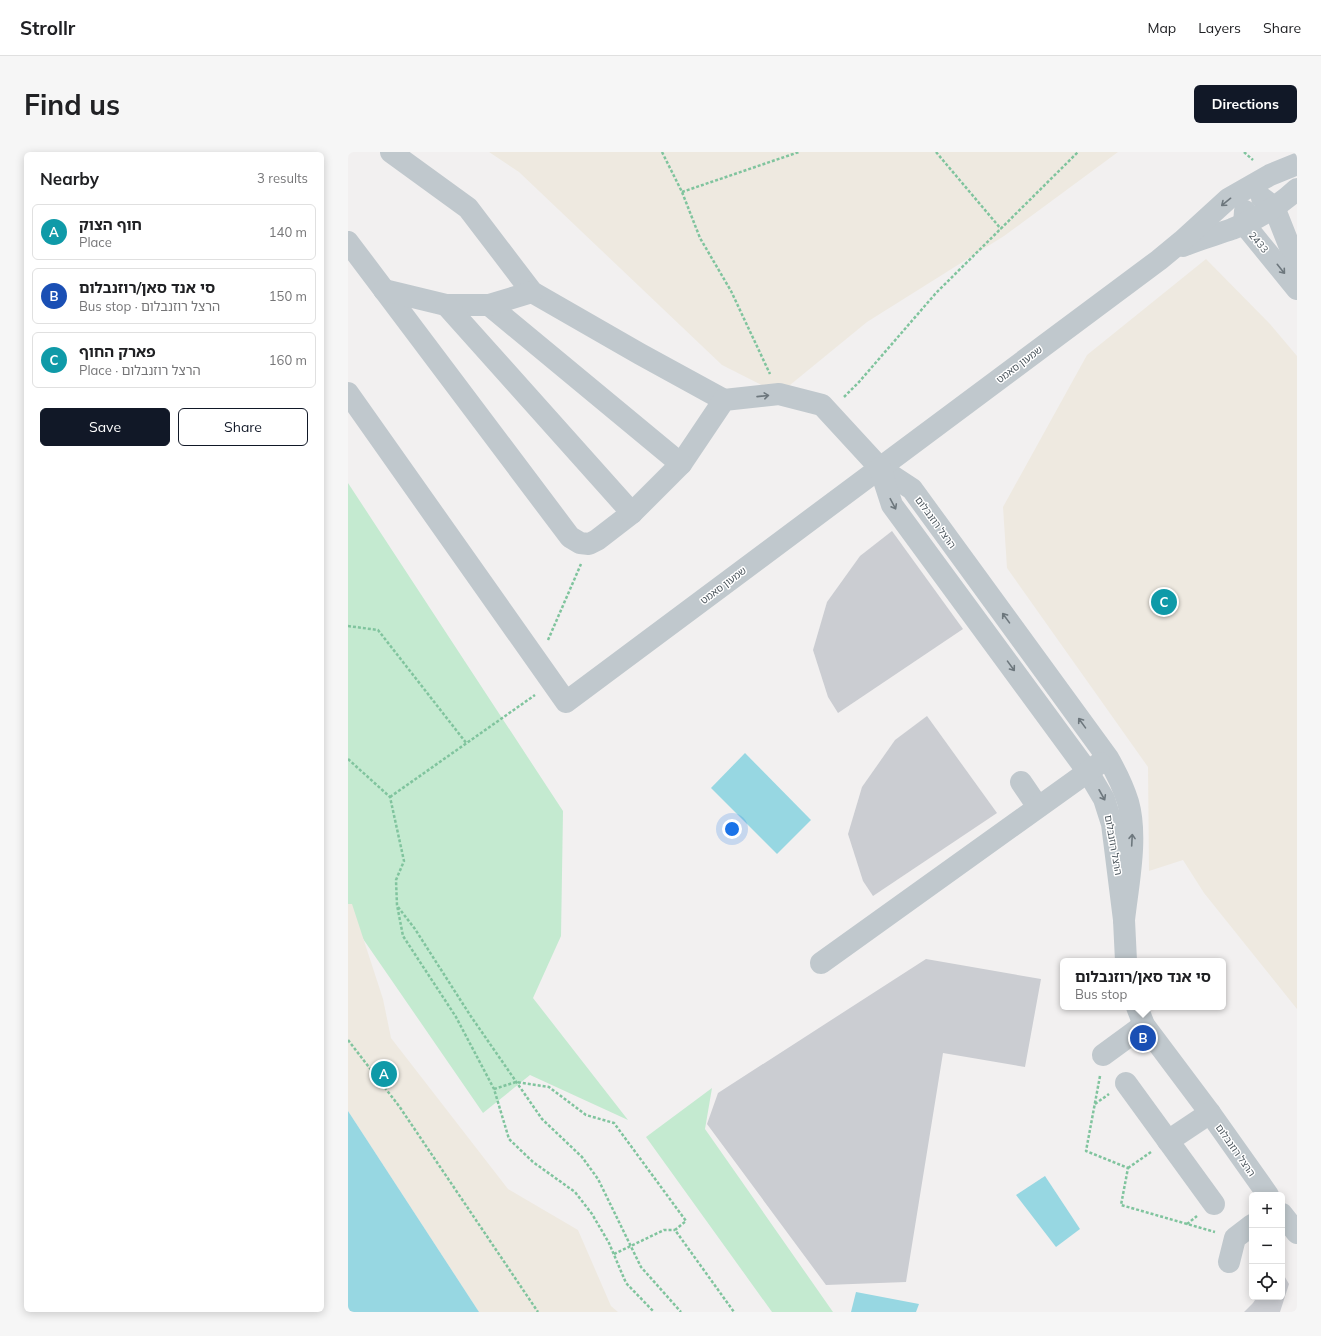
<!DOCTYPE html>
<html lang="en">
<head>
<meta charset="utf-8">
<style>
	:root { --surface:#fff; --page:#f6f6f6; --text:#202124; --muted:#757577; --line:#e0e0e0; --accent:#111827 }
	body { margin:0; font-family:Mulish,"Noto Sans Hebrew",sans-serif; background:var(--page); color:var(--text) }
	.controls { position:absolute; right:12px; bottom:12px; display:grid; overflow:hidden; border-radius:6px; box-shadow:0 2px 10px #0003 }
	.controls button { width:36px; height:36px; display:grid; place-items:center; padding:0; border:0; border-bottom:1px solid var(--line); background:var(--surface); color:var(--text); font:20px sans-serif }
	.you { position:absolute; left:384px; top:677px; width:14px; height:14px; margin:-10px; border:3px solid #fff; border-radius:50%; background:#1a73e8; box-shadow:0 0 0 6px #1a73e833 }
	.badge { display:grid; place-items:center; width:26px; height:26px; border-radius:50%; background:var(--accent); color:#fff; font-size:13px; font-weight:700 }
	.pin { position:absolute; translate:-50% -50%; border:2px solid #fff; box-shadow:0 1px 4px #0006 }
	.popup { position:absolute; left:712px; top:806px; width:166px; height:52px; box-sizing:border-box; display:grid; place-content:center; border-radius:6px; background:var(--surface); filter:drop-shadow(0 1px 3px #0005); font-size:13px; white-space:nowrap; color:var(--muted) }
	.popup b { font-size:15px; color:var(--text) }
	.popup::after { content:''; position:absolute; left:50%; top:100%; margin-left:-8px; border:8px solid transparent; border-top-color:var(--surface) }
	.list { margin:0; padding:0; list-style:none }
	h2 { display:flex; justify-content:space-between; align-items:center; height:52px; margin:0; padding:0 16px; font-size:17px }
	h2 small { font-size:13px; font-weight:400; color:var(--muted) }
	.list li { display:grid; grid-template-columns:26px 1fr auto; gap:12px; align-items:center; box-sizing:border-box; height:56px; margin:0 8px 8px; padding:0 8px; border:1px solid var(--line); border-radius:6px }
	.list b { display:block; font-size:15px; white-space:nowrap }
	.list p { margin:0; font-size:13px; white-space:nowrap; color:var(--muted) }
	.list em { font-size:13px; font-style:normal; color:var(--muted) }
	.actions { display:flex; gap:8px; padding:12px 16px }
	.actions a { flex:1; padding:9px 0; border:1px solid var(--accent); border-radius:6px; text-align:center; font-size:14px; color:var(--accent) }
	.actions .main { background:var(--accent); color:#fff }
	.icon { flex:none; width:22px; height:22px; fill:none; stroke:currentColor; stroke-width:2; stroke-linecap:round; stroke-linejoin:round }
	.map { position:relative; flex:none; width:949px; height:1160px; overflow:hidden; border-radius:6px }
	header { display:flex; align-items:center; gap:24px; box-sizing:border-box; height:56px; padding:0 20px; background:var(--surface); border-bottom:1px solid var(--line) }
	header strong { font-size:19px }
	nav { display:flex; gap:22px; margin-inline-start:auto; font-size:14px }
	.intro { display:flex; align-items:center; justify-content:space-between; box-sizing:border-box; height:96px; padding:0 24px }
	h1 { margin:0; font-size:28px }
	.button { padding:10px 18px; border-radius:6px; background:var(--accent); color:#fff; font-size:14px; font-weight:700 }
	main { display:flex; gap:24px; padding:0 24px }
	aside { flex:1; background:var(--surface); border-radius:6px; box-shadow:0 2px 10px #0003 }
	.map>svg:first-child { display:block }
</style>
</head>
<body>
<header>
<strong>Strollr</strong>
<nav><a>Map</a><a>Layers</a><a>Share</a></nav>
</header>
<div class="intro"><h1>Find us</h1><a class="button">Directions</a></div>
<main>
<aside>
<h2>Nearby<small>3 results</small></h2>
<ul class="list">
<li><span class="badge" style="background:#0f9aa8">A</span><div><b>חוף הצוק</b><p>Place</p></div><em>140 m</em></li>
<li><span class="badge" style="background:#1a4fb4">B</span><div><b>סי אנד סאן/רוזנבלום</b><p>Bus stop · הרצל רוזנבלום</p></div><em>150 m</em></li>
<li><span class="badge" style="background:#0f9aa8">C</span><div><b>פארק החוף</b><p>Place · הרצל רוזנבלום</p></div><em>160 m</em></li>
</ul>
<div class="actions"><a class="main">Save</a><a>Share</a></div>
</aside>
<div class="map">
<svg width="949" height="1160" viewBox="0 0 949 1160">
	<rect width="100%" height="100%" fill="#f2f0f0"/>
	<g fill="#c4ead0">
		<polygon points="0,331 215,659 213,784 185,846 280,968 182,923 135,961 0,765"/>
		<polygon points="364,936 357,977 485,1160 424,1160 298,985"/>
	</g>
	<g fill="#eee9e0">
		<polygon points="141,0 770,0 656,84 519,170 431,242 374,213 171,20"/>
		<polygon points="858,107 922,172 949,204 949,857 856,741 835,708 801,719 800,615 659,416 655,355 739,203"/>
		<polygon points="0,752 4,752 35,847 43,886 160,1037 230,1078 263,1154 270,1160 131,1160 0,959"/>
	</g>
	<g fill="#97d7e2">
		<polygon points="397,601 463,668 429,702 363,636"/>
		<polygon points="0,959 131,1160 0,1160"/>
		<polygon points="697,1024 732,1077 708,1095 668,1043"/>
		<polygon points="508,1140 571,1152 568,1160 503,1160"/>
	</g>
	<g fill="#cbcdd2">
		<polygon points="544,379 615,477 490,561 480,545 465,498 479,450 512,404"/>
		<polygon points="579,564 649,661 525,744 515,729 500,682 514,635 547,588"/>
		<polygon points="578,807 693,827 677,915 595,901 558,1130 478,1133 359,972 370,941"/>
		<polygon points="934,1120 941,1132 932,1160 896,1160 905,1151 909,1145 934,1145"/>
	</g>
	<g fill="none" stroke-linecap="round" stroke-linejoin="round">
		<g stroke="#80c49e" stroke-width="2.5" stroke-dasharray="3 2" stroke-linecap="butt">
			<polyline points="314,0 334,40 352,86 383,139 422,222"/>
			<polyline points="588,0 653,77"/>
			<polyline points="896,0 905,8"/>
			<polyline points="334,40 451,0"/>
			<polyline points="496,245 511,230 588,141 730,0"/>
			<polyline points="0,474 30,478 119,592"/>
			<polyline points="200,488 233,412"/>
			<polyline points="0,607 42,645 56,709 48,728 49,753 55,784 108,865 146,937 161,987 185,1010 227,1040 244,1062 261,1091 278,1131 306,1160"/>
			<polyline points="42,645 187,543"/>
			<polyline points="50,755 67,777 122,863 194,967 234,1005 250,1027 293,1115 333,1160"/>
			<polyline points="0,888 51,954 190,1160"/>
			<polyline points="752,924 738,999 780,1016 773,1053 867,1080"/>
			<polyline points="146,937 168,930 201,935 238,963 266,971 338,1069 327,1078 386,1160"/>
			<polyline points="747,952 761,942"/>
			<polyline points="780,1016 803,1000"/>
			<polyline points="839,1072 849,1064"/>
			<polyline points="266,1102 316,1078 327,1078"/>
		</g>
		<g stroke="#c0c8cd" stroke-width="22">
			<polyline points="43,0 120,56 184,140 292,202 376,248"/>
			<polyline points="914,46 926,55 949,113"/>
			<polyline points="897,59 896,72 949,137"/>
			<path d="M0,90L222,385L232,391L241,392L249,388L284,361L333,312L376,248L431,242L474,253L532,316L564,337L760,606C768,620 775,634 780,650C790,685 780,732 776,768"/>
			<path d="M835,94C851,87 867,83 884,77C907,68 931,54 949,37"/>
			<polyline points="36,138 98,153 141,153 333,312"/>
			<polyline points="98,153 284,361"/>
			<polyline points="141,153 184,140"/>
			<polyline points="0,241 218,550 811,108 834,89 880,47 922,23 949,12"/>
			<polyline points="532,316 544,353 740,620 756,647 764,672 776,768 778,809"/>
			<polyline points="673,630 690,655"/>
			<polyline points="473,811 752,611"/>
			<polyline points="789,855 796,873 862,961 920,1043"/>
			<polyline points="755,903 796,873"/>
			<polyline points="778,931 866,1052"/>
			<polyline points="820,989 862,961"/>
			<polyline points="934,1062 949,1081"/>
			<polyline points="881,1110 887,1086 904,1073"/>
		</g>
	</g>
	<defs><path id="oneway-shaft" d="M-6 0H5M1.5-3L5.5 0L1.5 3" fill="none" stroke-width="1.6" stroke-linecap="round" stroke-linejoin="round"/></defs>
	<g stroke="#6d777d">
		<use href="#oneway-shaft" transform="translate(878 50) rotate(141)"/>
		<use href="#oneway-shaft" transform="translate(933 117) rotate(51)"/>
		<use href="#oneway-shaft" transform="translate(415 244) rotate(-6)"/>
		<use href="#oneway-shaft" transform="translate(545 352) rotate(62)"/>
		<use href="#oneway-shaft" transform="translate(658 466) rotate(-126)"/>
		<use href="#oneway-shaft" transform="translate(663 514) rotate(54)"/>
		<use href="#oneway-shaft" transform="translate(734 571) rotate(-126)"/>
		<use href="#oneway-shaft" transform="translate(754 643) rotate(61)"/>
		<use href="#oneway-shaft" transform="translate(784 688) rotate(-87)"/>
	</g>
	<g text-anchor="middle" stroke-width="3" stroke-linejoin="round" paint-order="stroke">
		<g font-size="10" fill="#4a545b" stroke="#fff">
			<text transform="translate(911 90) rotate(50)" y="4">2433</text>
			<text transform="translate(671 212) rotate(-37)" y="4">שמעון סאמט</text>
			<text transform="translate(588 370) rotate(54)" y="4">הרצל רוזנבלום</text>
			<text transform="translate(375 433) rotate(-37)" y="4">שמעון סאמט</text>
			<text transform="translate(766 693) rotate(80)" y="4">הרצל רוזנבלום</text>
			<text transform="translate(888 998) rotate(55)" y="4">הרצל רוזנבלום</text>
		</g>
	</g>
</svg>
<div class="controls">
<button>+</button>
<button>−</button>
<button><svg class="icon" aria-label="locate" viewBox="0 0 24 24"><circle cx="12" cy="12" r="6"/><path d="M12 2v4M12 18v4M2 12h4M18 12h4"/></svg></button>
</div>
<div class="you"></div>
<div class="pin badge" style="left:36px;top:922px;background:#0f9aa8">A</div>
<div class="pin badge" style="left:795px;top:886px;background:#1a4fb4">B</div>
<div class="popup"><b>סי אנד סאן/רוזנבלום</b>Bus stop</div>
<div class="pin badge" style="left:816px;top:450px;background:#0f9aa8">C</div>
</div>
</main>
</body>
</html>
